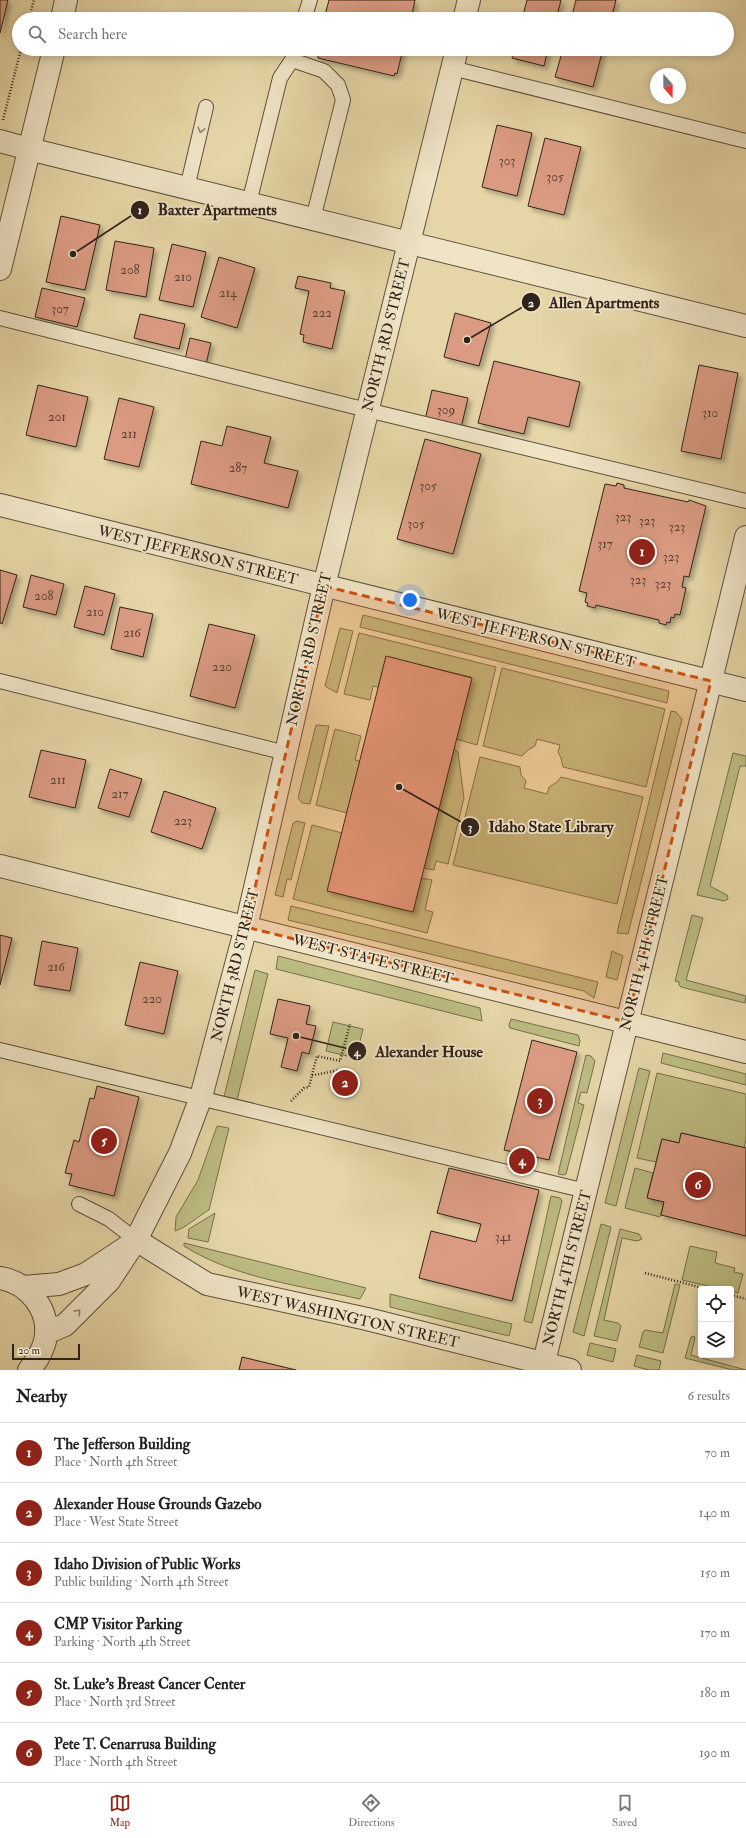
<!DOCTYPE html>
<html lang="en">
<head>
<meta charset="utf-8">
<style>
	:root { --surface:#fff; --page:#f2f2f2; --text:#222; --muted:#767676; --line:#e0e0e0; --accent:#8f2418 }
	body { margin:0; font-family:"IM FELL Double Pica",serif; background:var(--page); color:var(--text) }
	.controls { position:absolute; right:12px; bottom:12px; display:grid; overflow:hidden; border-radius:4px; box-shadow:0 2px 10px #0003 }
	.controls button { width:36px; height:36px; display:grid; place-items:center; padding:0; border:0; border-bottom:1px solid var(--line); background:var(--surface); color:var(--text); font:20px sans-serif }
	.compass { position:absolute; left:650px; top:68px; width:36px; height:36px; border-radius:50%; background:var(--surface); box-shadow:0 2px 10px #0003; rotate:159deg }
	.scale { position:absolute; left:12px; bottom:10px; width:68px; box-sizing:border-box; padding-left:4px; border:2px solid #30231b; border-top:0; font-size:11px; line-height:14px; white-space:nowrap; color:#30231b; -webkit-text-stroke:3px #efe4c6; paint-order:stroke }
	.you { position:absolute; left:410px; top:600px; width:14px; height:14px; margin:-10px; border:3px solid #fff; border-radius:50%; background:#1a73e8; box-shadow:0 0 0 6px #1a73e833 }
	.badge { display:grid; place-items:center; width:26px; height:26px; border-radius:50%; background:var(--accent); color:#fff; font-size:13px; font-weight:700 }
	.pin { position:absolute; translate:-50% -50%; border:2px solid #fff; box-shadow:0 1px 4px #0006 }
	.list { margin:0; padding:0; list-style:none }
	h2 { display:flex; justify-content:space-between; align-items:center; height:52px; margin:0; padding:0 16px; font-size:17px }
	h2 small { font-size:13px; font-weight:400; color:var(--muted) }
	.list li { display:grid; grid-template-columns:26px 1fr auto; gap:12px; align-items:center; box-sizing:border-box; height:60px; padding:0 16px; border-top:1px solid var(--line) }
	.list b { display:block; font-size:15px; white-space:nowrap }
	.list p { margin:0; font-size:13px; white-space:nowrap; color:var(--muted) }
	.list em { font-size:13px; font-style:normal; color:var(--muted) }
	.icon { flex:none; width:22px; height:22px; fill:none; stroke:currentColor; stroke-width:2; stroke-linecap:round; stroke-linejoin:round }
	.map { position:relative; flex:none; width:746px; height:1370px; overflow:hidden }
	.search { position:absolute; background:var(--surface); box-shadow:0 2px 10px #0003; left:12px; right:12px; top:12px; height:44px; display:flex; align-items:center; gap:10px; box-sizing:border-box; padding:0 14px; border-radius:22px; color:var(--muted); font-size:15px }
	.sheet { height:412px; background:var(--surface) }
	nav { display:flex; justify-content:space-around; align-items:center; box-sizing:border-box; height:56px; border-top:1px solid var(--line); background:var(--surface); font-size:11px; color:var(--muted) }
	nav a { display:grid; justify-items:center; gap:2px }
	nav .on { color:var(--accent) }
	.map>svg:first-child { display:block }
</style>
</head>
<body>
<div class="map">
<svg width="746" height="1370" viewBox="0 0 746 1370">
	<defs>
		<filter id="shadow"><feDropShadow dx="3.5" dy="3.5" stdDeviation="2" flood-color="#0004"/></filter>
	</defs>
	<rect width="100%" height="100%" fill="#e6d6a7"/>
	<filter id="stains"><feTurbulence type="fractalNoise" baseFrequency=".005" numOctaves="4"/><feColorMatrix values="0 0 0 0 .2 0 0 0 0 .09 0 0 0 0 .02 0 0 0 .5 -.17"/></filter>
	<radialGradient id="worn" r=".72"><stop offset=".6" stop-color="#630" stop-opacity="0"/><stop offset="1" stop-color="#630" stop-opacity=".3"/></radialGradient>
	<g fill="#bcbc82" stroke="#76704e">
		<polygon points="363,615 669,691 667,703 360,627"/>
		<polygon points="340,628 353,631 337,693 325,686"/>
		<polygon points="359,633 496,667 477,745 456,739 471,677 386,657 378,687 373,686 370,700 344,694"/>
		<polygon points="502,668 665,709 646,787 563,767 561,758 558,752 560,745 537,739 535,746 528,750 522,756 483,746"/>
		<polygon points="671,711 676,712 682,719 628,934 617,933"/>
		<polygon points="316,725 329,726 310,804 302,803 298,798"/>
		<polygon points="335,729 361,736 355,760 360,761 347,813 316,805"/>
		<polygon points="454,749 458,752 464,798 448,864 436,861 434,870 424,868"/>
		<polygon points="733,753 746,756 746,766 740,766 710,886 727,895 728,899 724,901 697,895"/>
		<polygon points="480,757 520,767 521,775 526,781 524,788 547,794 549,787 557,782 561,777 643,797 617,904 453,865"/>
		<polygon points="297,821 305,823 291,880 287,879 283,897 275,895 293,823"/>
		<polygon points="312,825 342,833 421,878 432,880 425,910 433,912 427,933 293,899"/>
		<polygon points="291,906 598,982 594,998 584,991 288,920"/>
		<polygon points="692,915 703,918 686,980 746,996 745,1003 681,987 679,985 679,982 675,981"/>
		<polygon points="612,951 623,956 617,980 606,977"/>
		<polygon points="278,956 480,1008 482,1021 276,969"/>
		<polygon points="255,970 268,974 237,1100 224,1097"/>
		<polygon points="511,1019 578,1035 580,1041 579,1046 510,1028 509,1025"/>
		<polygon points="333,1022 363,1029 356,1058 326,1051"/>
		<polygon points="663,1053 746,1074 746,1085 661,1063"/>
		<polygon points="586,1055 591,1056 595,1061 587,1093 581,1092 578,1103 584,1105 566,1174 564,1175 558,1174"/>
		<polygon points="639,1068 650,1071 616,1206 605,1203"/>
		<polygon points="657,1073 746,1094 746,1139 744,1148 682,1133 679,1143 662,1139 656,1162 637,1158"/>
		<path d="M217,1126L229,1128L209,1210C200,1215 184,1229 175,1231L176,1217L198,1180Z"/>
		<polygon points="635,1168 653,1173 647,1197 664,1202 660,1217 625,1208"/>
		<polygon points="551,1196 560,1198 562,1201 532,1323 524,1321"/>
		<polygon points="215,1213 208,1242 188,1238 189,1229"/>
		<polygon points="601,1224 611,1227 584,1336 573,1332"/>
		<polygon points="620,1229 639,1234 642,1239 637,1241 622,1238 604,1320 618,1323 621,1326 617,1341 594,1336"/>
		<path d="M184,1243L366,1288L360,1299C302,1286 234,1278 184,1246Z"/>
		<polygon points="690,1246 717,1252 715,1263 735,1268 734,1272 743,1274 738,1293 731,1291 731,1289 721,1289 682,1280"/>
		<polygon points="675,1284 680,1285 663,1353 639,1347 643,1332 645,1330 663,1333"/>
		<polygon points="390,1294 512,1324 509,1336 390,1307"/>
		<polygon points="694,1336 695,1338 691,1355 746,1370 733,1370 685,1358 691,1337"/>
		<polygon points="590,1343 616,1349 613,1362 587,1355"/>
		<polygon points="637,1355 661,1361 659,1370 649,1370 634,1366"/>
	</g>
	<g fill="#db9b82" stroke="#30231b" filter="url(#shadow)">
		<polygon points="0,0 8,0 0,33"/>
		<polygon points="329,0 415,0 411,19 324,19"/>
		<polygon points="527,0 561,0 556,19 522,19"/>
		<polygon points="576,0 616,0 611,19 571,19"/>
		<polygon points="317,49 403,49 397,74 395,73 394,76 318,58 318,54 316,54"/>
		<polygon points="514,49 548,49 544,66 512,58"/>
		<polygon points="563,49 603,49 593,87 555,77"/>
		<polygon points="497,125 532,133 517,196 482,187"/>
		<polygon points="545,138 581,147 564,215 528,206"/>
		<polygon points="61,216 100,225 85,290 46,282"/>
		<polygon points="115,241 154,248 146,297 106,290"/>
		<polygon points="172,244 206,252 193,307 159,300"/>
		<polygon points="219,257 255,268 237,328 201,317"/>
		<polygon points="298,276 331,283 330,288 345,291 332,349 303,342 304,335 300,334 309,291 295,288"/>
		<polygon points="42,288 85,298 77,327 35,317"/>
		<polygon points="455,313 491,323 479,366 444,357"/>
		<polygon points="140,314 185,324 179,349 134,338"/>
		<polygon points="190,338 211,343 206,364 185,359"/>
		<polygon points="494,361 580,382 569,427 528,417 524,434 478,423"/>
		<polygon points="699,365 738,373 721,459 681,451"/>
		<polygon points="38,385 88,397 76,447 26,435"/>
		<polygon points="432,390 468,398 461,428 425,420"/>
		<polygon points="119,398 154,407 139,467 104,459"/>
		<polygon points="227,426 271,437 264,463 298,471 288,508 191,484 201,441 222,446"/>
		<polygon points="425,439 481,454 453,554 397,539"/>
		<polygon points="617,483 624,485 624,488 688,502 689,500 706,506 689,577 684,576 682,587 686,588 680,615 675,614 674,618 671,617 670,623 667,622 666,625 659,623 659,620 596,605 595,608 587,606 588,603 585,602 587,593 579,591 605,484 616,486"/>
		<polygon points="0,570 17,575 2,624 0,623"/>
		<polygon points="31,575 64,584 56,615 23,607"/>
		<polygon points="85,586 115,594 104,635 74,627"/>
		<polygon points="120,607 153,614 143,657 111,649"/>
		<polygon points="209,624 255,635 235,708 190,696"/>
		<polygon points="386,656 472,678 413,912 327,891"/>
		<polygon points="41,750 86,760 75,808 29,797"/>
		<polygon points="110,769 142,779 129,817 98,808"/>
		<polygon points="164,791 216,808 202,849 151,832"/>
		<polygon points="0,935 12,938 0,985"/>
		<polygon points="42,941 78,948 70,991 34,985"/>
		<polygon points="140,962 178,971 164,1034 125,1025"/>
		<polygon points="278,999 310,1006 306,1024 316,1026 309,1054 302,1052 297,1071 281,1067 288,1038 270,1034"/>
		<polygon points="532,1040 577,1052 549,1160 504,1150"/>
		<circle cx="345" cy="1083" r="7"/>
		<polygon points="97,1086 139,1097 114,1196 69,1185 72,1174 65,1173 74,1140 79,1142 90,1098 94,1099"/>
		<polygon points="681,1133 746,1148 746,1236 661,1215 664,1202 647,1198 662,1139 679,1143"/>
		<polygon points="449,1168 539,1190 512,1301 419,1278 431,1231 476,1242 481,1224 437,1213"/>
		<polygon points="242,1357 296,1370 239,1370"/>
	</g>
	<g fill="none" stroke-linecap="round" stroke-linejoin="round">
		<g stroke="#5e503e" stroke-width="16">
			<g id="service">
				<polyline points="304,19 310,0"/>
				<polyline points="292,60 324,71 338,85 343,100 313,219"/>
				<polyline points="452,68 746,141"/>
				<polyline points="187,188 206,107"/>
				<polyline points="249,203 280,78 292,60 295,49"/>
				<polyline points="0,318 367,410 746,501"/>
				<polyline points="0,681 286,753"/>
				<polyline points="0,1050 586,1191"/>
				<polyline points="79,1204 109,1219 136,1240"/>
			</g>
		</g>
		<g stroke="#5e503e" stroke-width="24">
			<polyline id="minor" points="0,141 29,149"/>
		</g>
		<g stroke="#5e503e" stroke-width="24">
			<g id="tertiary">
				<polyline points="62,19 66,0"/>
				<polyline points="464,19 469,0"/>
				<polyline points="29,149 746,326"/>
				<polyline points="0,269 54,49"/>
				<polyline points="0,505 746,690"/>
				<polyline points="0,866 746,1052"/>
				<polyline points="136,1240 207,1284 367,1319 570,1370"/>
				<path d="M0,1278C28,1282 52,1311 45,1341C42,1352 37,1361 29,1370"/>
				<polyline points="23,1287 59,1284 86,1274 127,1247"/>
				<polyline points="46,1333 65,1325 109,1281 136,1240 180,1153 201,1097 246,927 324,586 457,49"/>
				<polyline points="542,1370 746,537"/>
			</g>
		</g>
		<g stroke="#30231b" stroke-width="2.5" stroke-dasharray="1 2" stroke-linecap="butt">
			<polyline points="29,19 34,0"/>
			<polyline points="3,120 21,49"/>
			<polyline points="312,1075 317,1056 340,1061 350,1024"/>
			<path d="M291,1101L304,1088L309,1087L312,1075C320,1075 340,1068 345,1071L346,1075"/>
			<polyline points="645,1273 707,1289"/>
			<polyline points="731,1295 746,1299"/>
		</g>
		<use href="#service" stroke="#efe4c6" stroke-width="14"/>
		<use href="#minor" stroke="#efe4c6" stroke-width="22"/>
		<use href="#tertiary" stroke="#efe4c6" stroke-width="22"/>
	</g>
	<defs><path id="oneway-chevron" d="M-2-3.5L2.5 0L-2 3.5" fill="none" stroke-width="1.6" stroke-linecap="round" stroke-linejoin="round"/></defs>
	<g stroke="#908470">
		<use href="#oneway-chevron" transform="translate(201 130) rotate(103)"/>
		<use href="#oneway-chevron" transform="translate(78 1312) rotate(-47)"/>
	</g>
	<path fill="#cc510e" fill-opacity="0.2" stroke="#cc510e" stroke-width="3" stroke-dasharray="8 5" stroke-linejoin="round" d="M324,586L711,681L627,1022L246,927Z"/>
	<g text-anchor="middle" stroke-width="3.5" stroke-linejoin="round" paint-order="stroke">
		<g font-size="13" fill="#5b4135">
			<text x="507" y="165">303</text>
			<text x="555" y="181">305</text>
			<text x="130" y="274">208</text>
			<text x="183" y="281">210</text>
			<text x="228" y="297">214</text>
			<text x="60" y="313">307</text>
			<text x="322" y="317">222</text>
			<text x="446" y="414">309</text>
			<text x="710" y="417">310</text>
			<text x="57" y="421">201</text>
			<text x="129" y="438">211</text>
			<text x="238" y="472">287</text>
			<text x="428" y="490">305</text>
			<text x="623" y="521">323</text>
			<text x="647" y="525">323</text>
			<text x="416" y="528">305</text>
			<text x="677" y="531">323</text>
			<text x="605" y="548">317</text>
			<text x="671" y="561">323</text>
			<text x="638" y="584">323</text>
			<text x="663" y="588">323</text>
			<text x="44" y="600">208</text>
			<text x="95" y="616">210</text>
			<text x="132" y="637">216</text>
			<text x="222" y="671">220</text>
			<text x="58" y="784">211</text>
			<text x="120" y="798">217</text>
			<text x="183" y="825">223</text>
			<text x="56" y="971">216</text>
			<text x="152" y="1003">220</text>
			<text x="503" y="1241">341</text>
		</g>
		<g font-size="15" fill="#30231b" stroke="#efe4c6">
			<text transform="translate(386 335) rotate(-76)" y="5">NORTH 3RD STREET</text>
			<text transform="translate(198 555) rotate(14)" y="5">WEST JEFFERSON STREET</text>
			<text transform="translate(536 638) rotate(14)" y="5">WEST JEFFERSON STREET</text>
			<text transform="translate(309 649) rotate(-77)" y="5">NORTH 3RD STREET</text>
			<text transform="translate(644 953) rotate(-76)" y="5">NORTH 4TH STREET</text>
			<text transform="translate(373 959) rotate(14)" y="5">WEST STATE STREET</text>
			<text transform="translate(235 965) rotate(-76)" y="5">NORTH 3RD STREET</text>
			<text transform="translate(567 1268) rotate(-76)" y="5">NORTH 4TH STREET</text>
			<text transform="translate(348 1317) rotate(13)" y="5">WEST WASHINGTON STREET</text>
		</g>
	</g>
	<path fill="none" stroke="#30231b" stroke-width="1.5" d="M73 254L140 210M467 340L531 302M399 787L470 827M296 1036L357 1051"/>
	<g fill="#30231b" stroke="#efe4c6" stroke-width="1.5">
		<circle cx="73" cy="254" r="4"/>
		<circle cx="467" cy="340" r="4"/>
		<circle cx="399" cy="787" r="4"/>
		<circle cx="296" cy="1036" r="4"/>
		<circle cx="140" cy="210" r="10"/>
		<circle cx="531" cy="302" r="10"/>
		<circle cx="470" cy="827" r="10"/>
		<circle cx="357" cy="1051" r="10"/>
	</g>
	<g font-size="12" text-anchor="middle" font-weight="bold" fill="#fff">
		<text x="140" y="214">1</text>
		<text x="531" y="307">2</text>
		<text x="470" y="831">3</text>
		<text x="357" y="1056">4</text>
	</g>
	<g font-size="16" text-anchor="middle" font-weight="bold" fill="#30231b" stroke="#efe4c6" stroke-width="3.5" stroke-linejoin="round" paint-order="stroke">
		<text x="217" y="215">Baxter Apartments</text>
		<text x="604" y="308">Allen Apartments</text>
		<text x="551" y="832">Idaho State Library</text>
		<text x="429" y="1057">Alexander House</text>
	</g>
	<rect width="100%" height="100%" filter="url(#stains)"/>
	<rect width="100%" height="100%" fill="url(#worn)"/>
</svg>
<div class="controls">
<button><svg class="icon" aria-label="locate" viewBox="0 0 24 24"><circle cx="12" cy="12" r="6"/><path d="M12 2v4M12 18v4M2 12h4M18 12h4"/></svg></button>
<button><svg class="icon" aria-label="layers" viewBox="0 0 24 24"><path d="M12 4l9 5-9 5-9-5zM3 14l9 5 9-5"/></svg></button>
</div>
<svg class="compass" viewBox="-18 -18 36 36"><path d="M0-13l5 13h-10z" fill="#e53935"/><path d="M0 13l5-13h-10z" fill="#767676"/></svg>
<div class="scale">20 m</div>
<div class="you"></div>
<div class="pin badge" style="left:642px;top:552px">1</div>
<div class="pin badge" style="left:345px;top:1083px">2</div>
<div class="pin badge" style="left:540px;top:1101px">3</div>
<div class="pin badge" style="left:522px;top:1161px">4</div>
<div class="pin badge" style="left:104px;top:1141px">5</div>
<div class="pin badge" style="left:698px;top:1185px">6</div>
<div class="search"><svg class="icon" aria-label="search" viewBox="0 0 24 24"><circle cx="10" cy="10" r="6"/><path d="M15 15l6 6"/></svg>Search here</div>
</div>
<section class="sheet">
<h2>Nearby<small>6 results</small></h2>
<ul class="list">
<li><span class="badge">1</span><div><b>The Jefferson Building</b><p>Place · North 4th Street</p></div><em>70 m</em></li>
<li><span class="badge">2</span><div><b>Alexander House Grounds Gazebo</b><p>Place · West State Street</p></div><em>140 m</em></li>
<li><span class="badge">3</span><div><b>Idaho Division of Public Works</b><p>Public building · North 4th Street</p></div><em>150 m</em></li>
<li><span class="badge">4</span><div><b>CMP Visitor Parking</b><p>Parking · North 4th Street</p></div><em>170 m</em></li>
<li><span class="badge">5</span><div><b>St. Luke's Breast Cancer Center</b><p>Place · North 3rd Street</p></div><em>180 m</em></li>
<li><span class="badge">6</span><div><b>Pete T. Cenarrusa Building</b><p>Place · North 4th Street</p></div><em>190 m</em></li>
</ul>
</section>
<nav>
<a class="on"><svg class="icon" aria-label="map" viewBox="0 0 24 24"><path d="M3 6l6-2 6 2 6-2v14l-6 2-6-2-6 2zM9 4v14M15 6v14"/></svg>Map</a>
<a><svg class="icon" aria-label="directions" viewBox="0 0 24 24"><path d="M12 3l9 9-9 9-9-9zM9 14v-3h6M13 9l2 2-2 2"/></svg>Directions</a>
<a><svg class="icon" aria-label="saved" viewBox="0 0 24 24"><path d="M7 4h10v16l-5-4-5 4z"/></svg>Saved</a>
</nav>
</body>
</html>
